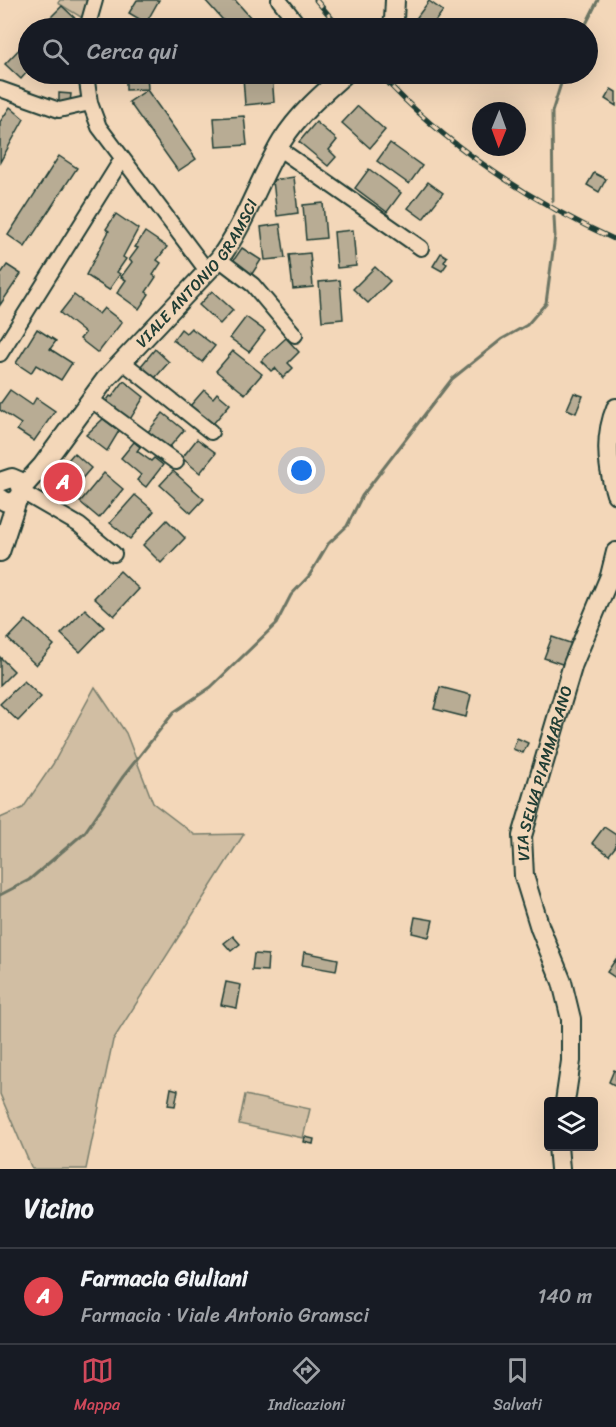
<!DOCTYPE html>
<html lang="it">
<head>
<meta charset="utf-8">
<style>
	:root { --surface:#171b24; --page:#242831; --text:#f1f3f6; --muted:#9ea1a6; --line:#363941; --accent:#d1495b }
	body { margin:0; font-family:Sriracha,sans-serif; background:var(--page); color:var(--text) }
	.controls { position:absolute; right:18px; bottom:18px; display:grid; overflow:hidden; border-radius:6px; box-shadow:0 6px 24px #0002 }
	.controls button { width:54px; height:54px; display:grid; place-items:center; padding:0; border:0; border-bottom:2px solid var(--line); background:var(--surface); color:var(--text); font:30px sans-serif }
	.compass { position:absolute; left:472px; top:102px; width:54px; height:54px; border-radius:50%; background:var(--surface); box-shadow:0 6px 24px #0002; rotate:181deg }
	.you { position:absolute; left:302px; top:471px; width:21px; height:21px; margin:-15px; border:4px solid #fff; border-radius:50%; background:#1a73e8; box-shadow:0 0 0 9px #1a73e833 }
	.badge { display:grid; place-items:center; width:39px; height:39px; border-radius:50%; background:var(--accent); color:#fff; font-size:20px; font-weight:700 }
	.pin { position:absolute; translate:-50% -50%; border:3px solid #fff; box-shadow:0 2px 6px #0006 }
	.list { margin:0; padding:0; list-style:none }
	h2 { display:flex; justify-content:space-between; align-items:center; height:78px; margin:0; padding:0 24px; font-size:26px }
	h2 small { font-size:20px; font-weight:400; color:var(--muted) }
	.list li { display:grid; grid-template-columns:39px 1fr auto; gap:18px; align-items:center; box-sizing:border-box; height:96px; padding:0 24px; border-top:2px solid var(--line) }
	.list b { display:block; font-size:22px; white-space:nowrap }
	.list p { margin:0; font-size:20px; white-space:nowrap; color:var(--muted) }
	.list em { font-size:20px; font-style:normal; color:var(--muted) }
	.icon { flex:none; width:33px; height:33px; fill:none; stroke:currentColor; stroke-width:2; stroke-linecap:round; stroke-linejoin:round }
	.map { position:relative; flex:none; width:616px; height:1169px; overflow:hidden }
	.search { position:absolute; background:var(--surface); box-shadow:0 6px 24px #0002; left:18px; right:18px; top:18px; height:66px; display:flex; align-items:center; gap:15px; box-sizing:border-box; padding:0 21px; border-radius:33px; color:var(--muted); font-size:22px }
	.sheet { height:174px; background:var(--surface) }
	nav { display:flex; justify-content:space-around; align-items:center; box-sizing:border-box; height:84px; border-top:2px solid var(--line); background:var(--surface); font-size:16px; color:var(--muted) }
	nav a { display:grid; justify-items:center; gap:3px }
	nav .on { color:var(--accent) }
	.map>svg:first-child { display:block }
</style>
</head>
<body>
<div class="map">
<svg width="616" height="1169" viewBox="0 0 616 1169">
	<rect width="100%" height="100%" fill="#f3d7b9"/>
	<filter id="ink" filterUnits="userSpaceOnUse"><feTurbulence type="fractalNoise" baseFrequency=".0167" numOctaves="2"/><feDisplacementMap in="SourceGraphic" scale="12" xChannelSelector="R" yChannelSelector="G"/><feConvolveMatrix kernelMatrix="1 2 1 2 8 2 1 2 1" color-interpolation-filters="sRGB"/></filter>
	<g filter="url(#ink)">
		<g fill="#d1bea3" stroke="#787e6c" stroke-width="1.5">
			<polygon points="60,0 91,0 84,19 58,3"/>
			<polygon points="95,687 126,733 153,803 195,835 244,834 113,1040 86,1169 32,1169 0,1094 0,818 23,808 53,764"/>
			<polygon points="245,1095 310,1109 303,1138 239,1124"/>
		</g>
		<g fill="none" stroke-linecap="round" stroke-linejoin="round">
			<g stroke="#6c7564" stroke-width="3">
				<polyline points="584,28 598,0"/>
				<polyline points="553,201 552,112 564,74"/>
				<polyline points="0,895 29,880 85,832 122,778 174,712 211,687 276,624 291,595 309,576 328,544 347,526 362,496 452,379 502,339 527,325 546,303 555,236 554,217"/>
			</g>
		</g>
		<g fill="#b8ac94" stroke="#1f3d34" stroke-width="1.5">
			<polygon points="137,0 159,0 146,23 129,13"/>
			<polygon points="205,0 235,0 260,28 230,28"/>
			<polygon points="429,1 443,11 430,28 409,28"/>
			<polygon points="62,6 78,21 71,28 40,28"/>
			<rect x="125" y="27" width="21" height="1"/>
			<polygon points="28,40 28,71 21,79 5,64"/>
			<polygon points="126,74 147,74 148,89 126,90"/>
			<polygon points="272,74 274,102 245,105 243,77"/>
			<polygon points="278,74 307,74 278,76"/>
			<polygon points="611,89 616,92 616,106 605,99"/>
			<polygon points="147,90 196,159 178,171 129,102"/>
			<polygon points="59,93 71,94 70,102 59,102"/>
			<polygon points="358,106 385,130 370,148 342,123"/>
			<polygon points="10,107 24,119 0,162 0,122"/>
			<polygon points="244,116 247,145 216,147 214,118"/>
			<polygon points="316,122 337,140 329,150 336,157 328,166 299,142"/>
			<polygon points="390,143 422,166 409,184 377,161"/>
			<polygon points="59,156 77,168 25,247 8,235"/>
			<polygon points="369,169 401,193 387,212 355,188"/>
			<polygon points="594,173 606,179 599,192 587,185"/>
			<polygon points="294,177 298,213 277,216 273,180"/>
			<polygon points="428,182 443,193 423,219 408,208"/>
			<polygon points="323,203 326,238 306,240 303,205"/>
			<polygon points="116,214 138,229 123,257 126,259 117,272 120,274 109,290 86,275 109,231 106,229"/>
			<polygon points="280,224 285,258 265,260 261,227"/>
			<polygon points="353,230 356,266 337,268 334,232"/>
			<polygon points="145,232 167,247 157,260 161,263 153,275 156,277 146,292 149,294 139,309 117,293 126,280 121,277 132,262 129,260 138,248 135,247"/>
			<polygon points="242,248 261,260 250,277 231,264"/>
			<polygon points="310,253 313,287 293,289 289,255"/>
			<polygon points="441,253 447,257 444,262 447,264 442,271 433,266"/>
			<polygon points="7,265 21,274 0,305 0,275"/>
			<polygon points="375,267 390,281 368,303 353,289"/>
			<polygon points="340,280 343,319 322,321 319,282"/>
			<polygon points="212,291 233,310 220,324 199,305"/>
			<polygon points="74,295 99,314 104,308 122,322 98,353 80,339 85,333 60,313"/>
			<polygon points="246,317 265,331 249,352 230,338"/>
			<polygon points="191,328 215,346 202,362 173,340 181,329 186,333"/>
			<polygon points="37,329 56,341 50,349 72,363 61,380 36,365 31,373 16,363"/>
			<polygon points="286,338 299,352 288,363 293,368 283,378 275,368 271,371 261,361"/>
			<polygon points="155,349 169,362 155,378 141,366"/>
			<polygon points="233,351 262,374 245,394 216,371"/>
			<polygon points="124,381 144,397 129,421 105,403 110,396 112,397"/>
			<polygon points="10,390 32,405 36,398 55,411 34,441 17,430 21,424 0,410 0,404"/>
			<polygon points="204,390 213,398 217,393 230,404 212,425 190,406"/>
			<polygon points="574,393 583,396 576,413 567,409"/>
			<polygon points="163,413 184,430 168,449 147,433"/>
			<polygon points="103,419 119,431 107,451 86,435"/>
			<polygon points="197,439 216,453 200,473 182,458"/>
			<polygon points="134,442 140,447 137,451 151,461 154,458 163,465 146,487 137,480 141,475 121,458"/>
			<polygon points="74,453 91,468 68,495 51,480"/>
			<polygon points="173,471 204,499 191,513 160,485"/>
			<polygon points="104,473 123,489 99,518 80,502"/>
			<polygon points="135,495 154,511 130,539 110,523"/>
			<polygon points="167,520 185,538 161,563 143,545"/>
			<polygon points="120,571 139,589 114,616 94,598"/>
			<polygon points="85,609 104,627 80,652 61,634"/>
			<polygon points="26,620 54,645 36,665 8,639"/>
			<polygon points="552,637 573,644 565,665 544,658"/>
			<polygon points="0,657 14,671 0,685"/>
			<polygon points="24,681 41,697 18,721 0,704"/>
			<polygon points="440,687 471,695 466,717 434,709"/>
			<polygon points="517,738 528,743 523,753 513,749"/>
			<polygon points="604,827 616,835 616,846 609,855 592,843"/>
			<polygon points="415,917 433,920 429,937 412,933"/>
			<polygon points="233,936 240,944 231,951 224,943"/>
			<polygon points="304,952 338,959 336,971 302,965"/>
			<polygon points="254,954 268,955 267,971 252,970"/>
			<polygon points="616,959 616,978 607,972"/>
			<polygon points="226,982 241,985 237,1008 221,1005"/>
			<polygon points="614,1070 616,1071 616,1086 609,1082"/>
			<polygon points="171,1088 178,1090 175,1106 168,1105"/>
			<polygon points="305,1137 314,1139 313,1144 304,1142"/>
		</g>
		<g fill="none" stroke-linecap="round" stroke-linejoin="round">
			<g stroke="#1f3d34" stroke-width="18">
				<g id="street">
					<polyline points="279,0 301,28"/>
					<polyline points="87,28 95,0"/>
					<polyline points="86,74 90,103 99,127 208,272"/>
					<polyline points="0,89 59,110 90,103"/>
					<polyline points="278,148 421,248"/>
					<polyline points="219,259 253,285 295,335"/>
					<polyline points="0,354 122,159"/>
					<polyline points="123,362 211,432"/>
					<polyline points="90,399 176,462"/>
					<polyline points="22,492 79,525 114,554"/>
				</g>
			</g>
			<g stroke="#1f3d34" stroke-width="22">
				<g id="secondary">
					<polyline points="390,28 394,20 395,0"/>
					<path d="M616,408C604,437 607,466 616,494"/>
					<path d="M0,482L12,478L19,481L22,490C20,502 9,506 0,498"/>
					<path id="s1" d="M22,488L42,466L105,380L219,259C246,223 259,179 282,141C298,115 322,94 345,74"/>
					<polyline points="0,552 17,500"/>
					<path id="s2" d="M565,1102L571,1061V1019L562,982L540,928L524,876L522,836L573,664L610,576L616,552"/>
					<polyline points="558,1146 560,1169"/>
				</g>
			</g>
			<use href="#street" stroke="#f3d7b9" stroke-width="14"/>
			<use href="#secondary" stroke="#f3d7b9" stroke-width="18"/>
			<g stroke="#1f3d34" stroke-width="5">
				<g id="rail">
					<polyline points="316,0 340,28"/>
					<path d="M380,74C442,143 531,202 616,240"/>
				</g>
			</g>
			<use href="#rail" stroke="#f3d7b9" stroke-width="3" stroke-dasharray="9" stroke-linecap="butt"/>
		</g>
	</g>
	<g text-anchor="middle" stroke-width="4.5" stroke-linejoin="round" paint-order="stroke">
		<g font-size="16" fill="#1f3d34" stroke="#f3d7b9">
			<text dy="6" stroke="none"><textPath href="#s1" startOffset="278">VIALE ANTONIO GRAMSCI</textPath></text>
			<text dy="6" stroke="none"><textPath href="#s2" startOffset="340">VIA SELVA PIAMMARANO</textPath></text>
		</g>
	</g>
</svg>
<div class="controls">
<button><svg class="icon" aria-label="layers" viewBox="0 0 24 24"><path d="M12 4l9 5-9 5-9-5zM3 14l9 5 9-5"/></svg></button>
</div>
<svg class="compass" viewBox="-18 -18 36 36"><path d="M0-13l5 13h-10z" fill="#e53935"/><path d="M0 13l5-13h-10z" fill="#9ea1a6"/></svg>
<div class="you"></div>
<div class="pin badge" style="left:63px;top:482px;background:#e0444e">A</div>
<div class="search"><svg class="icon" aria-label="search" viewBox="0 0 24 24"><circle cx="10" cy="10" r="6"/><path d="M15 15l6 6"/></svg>Cerca qui</div>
</div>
<section class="sheet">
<h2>Vicino<small></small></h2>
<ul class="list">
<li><span class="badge" style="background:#e0444e">A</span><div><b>Farmacia Giuliani</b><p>Farmacia · Viale Antonio Gramsci</p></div><em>140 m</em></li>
</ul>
</section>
<nav>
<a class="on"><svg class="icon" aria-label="map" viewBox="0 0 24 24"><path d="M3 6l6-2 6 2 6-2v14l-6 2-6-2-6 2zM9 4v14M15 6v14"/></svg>Mappa</a>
<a><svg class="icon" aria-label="directions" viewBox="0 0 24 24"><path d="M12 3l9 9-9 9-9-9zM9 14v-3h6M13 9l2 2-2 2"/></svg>Indicazioni</a>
<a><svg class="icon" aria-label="saved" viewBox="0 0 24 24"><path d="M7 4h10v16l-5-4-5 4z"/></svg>Salvati</a>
</nav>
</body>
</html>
